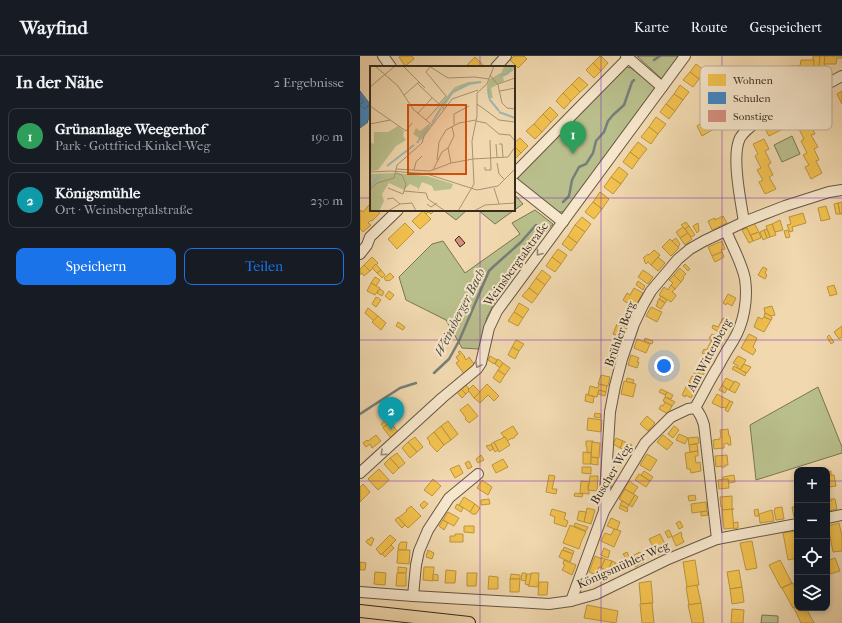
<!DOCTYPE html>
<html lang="de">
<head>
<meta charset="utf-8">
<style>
	:root { --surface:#171b24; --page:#242831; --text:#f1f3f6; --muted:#9ea1a6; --line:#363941; --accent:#1a73e8 }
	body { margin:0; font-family:"IM FELL French Canon",serif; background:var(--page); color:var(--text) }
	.controls { position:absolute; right:12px; bottom:12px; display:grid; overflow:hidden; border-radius:8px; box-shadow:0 2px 6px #0003 }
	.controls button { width:36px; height:36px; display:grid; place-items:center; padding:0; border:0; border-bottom:1px solid var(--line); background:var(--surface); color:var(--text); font:20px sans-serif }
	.you { position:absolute; left:304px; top:310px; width:14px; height:14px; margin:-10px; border:3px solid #fff; border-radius:50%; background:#1a73e8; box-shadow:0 0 0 6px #1a73e833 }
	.badge { display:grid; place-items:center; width:26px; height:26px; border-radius:50%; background:var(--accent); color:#fff; font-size:13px; font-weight:700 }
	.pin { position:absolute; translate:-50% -33px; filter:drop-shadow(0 1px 2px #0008) }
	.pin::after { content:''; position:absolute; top:21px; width:14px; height:12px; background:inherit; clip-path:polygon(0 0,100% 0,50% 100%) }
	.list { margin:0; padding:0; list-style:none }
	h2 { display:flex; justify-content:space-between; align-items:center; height:52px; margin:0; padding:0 16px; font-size:17px }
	h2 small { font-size:13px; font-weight:400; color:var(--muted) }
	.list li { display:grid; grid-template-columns:26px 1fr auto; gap:12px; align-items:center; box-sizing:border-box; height:56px; margin:0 8px 8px; padding:0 8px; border:1px solid var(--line); border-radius:8px }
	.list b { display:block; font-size:15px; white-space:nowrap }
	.list p { margin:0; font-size:13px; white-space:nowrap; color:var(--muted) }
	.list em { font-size:13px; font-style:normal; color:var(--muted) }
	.actions { display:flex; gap:8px; padding:12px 16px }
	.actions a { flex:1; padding:9px 0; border:1px solid var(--accent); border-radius:8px; text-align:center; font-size:14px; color:var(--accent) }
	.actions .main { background:var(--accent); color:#fff }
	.icon { flex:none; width:22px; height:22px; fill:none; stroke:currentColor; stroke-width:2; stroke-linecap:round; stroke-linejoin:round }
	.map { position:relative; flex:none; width:482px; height:567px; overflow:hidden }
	header { display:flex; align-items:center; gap:24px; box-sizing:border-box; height:56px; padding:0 20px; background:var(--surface); border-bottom:1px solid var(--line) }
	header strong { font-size:19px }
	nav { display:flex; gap:22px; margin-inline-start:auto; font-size:14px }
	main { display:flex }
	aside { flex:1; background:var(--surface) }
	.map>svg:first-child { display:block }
</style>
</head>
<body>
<header>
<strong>Wayfind</strong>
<nav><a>Karte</a><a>Route</a><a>Gespeichert</a></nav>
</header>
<main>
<aside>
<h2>In der Nähe<small>2 Ergebnisse</small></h2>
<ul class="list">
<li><span class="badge" style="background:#2e9e5b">1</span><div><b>Grünanlage Weegerhof</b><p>Park · Gottfried-Kinkel-Weg</p></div><em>190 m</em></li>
<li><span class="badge" style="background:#0f9aa8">2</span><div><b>Königsmühle</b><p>Ort · Weinsbergtalstraße</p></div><em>230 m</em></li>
</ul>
<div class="actions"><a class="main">Speichern</a><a>Teilen</a></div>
</aside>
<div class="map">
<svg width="482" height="567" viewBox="0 0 482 567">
	<rect width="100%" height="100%" fill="#f1d8af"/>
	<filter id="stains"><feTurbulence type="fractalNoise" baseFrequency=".005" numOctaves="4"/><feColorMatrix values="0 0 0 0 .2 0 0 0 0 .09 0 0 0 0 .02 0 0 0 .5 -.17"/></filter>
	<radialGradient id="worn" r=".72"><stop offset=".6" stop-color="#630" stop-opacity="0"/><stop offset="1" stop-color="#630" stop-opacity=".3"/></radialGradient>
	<g fill="#b9bf8c" stroke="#787654">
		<polygon points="277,0 321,0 303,24"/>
		<polygon points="266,11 271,12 294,30 295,33 206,154 202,156 197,156 158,124 158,120"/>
		<polygon points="432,80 440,98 422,106 414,89"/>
		<polygon points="154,138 163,148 146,160 135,168 118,154 154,154"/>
		<polygon points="83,154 107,154 96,164"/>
		<polygon points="175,154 193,168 152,214 127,261 119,293 102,292 86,264 46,244 39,221 72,188 83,185 105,217 160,178 152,167"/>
		<polygon points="458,331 482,391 482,397 396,424 390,369"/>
		<polygon points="402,559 418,560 418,567 401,567"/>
	</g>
	<g fill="#f2c14e" stroke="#ba943f">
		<polygon points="41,0 52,0 54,3 45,10 39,1"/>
		<polygon points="154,0 164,0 167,3 158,12 150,4"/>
		<polygon points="240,0 241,0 248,7 241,15 233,7"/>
		<polygon points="453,0 460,0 459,11 453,11"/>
		<polygon points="460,0 465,0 465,12 459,11"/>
		<polygon points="465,0 482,0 482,2 477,2 476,8 464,8"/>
		<polygon points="115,1 123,9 121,11 110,11 107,9"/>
		<polygon points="441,4 454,4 453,21 441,21 440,27 429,26 429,10 440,10"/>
		<polygon points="233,7 241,15 234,22 226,14"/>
		<polygon points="336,8 345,15 339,23 330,16"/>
		<polygon points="330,16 339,23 333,31 323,24"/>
		<polygon points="219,21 228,29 220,36 212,28"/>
		<polygon points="212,28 220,36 211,45 203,37"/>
		<polygon points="320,29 329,36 323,44 314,38"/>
		<polygon points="482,35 482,48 477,38"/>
		<polygon points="203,37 211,45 204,53 196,45"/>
		<polygon points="314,38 323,44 315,55 306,48"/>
		<polygon points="380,46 386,57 377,62 376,62 374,63 374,64 365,69 364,68 354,73 342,80 337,70 340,68 341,68 344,67 343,66 358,57 359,59 362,57 364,57 366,56 365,55"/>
		<polygon points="306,48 315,55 309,63 300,56"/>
		<polygon points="190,51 198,59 191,66 183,58"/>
		<polygon points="447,54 453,66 450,67 455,78 451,79 458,91 454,93 459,104 456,105 462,117 451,123 445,111 449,109 443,99 447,97 441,85 444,83 439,73 443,71 436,59"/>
		<polygon points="183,58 191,66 182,76 174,68"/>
		<polygon points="296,61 306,68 298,78 289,71"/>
		<polygon points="428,63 431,69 409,80 406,75"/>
		<polygon points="174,68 182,76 175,83 166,75"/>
		<polygon points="289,71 298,78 291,88 281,81"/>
		<polygon points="160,82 168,90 161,97 154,90 154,87"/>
		<polygon points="404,83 409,93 405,95 411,107 408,109 413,119 409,121 416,133 405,138 399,126 403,124 397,114 401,112 395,100 398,98 393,88"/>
		<polygon points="278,86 287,93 279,103 270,96"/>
		<polygon points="154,90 161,97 154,104"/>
		<polygon points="270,96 279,103 272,113 263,106"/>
		<polygon points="259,111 268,118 261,128 251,121"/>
		<polygon points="251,121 261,128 253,138 244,131"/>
		<polygon points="240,136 249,143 242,153 233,146"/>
		<polygon points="233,146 242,153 234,163 225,156"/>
		<polygon points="482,146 482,158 480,158 478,147"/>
		<polygon points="478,147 480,158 476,158 474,148"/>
		<polygon points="10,148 11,149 11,154 16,154 20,157 12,165 11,164 8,167 11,169 3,176 0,173 0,155 1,154 3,156"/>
		<polygon points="466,150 470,163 461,165 458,152"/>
		<polygon points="63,154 73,154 74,155 71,158 68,156 66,158 63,155"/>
		<polygon points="63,155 71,163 60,173 52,165"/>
		<polygon points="443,157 446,167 432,171 433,175 430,176 427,169 431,168 429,161"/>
		<polygon points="363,160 367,167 352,174 348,165 355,162 355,164"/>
		<polygon points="222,161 231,168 225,176 215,169"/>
		<polygon points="420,164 423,174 415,176 412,168"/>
		<polygon points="326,166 329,170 325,173 321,169"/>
		<polygon points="45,167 54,176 37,193 28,183"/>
		<polygon points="338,167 339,175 337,177 333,170"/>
		<polygon points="394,167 399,176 390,179 386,170"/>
		<polygon points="412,168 416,179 410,181 406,170"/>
		<polygon points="215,169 225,176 217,187 208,180"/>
		<polygon points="329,170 335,179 331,181 325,173"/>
		<polygon points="323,171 328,177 320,182 316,176"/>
		<polygon points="387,172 393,185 389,187 382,174"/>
		<polygon points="407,173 410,181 407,182 404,174"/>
		<polygon points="404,174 407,182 403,184 400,176"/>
		<polygon points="428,174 430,181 426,182 424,175"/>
		<polygon points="399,176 401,182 393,185 391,179"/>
		<polygon points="328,177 332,183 325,189 320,182"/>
		<polygon points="208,180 217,187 211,195 202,188"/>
		<polygon points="316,182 320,188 318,191 312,185"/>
		<polygon points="310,183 319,192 311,200 302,191"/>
		<polygon points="362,185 365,193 361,194 362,196 352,200 348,191"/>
		<polygon points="198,193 207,199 201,208 192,201"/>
		<polygon points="294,194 300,199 291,209 288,206 286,208 284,205 285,204 283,202 288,198 289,199"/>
		<polygon points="362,196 364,201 355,206 352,200"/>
		<polygon points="12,201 18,207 10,215 4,209"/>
		<polygon points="192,201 201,208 195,216 186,210"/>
		<polygon points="298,201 305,207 298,215 291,209"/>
		<polygon points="16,208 21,214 17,217 12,212"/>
		<polygon points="325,208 330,213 328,215 323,210"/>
		<polygon points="4,209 10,215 4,220 2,217 0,219 0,213"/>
		<polygon points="403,211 407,213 405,217 407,219 405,223 398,219"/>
		<polygon points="320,212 326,218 323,221 324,222 321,226 314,219"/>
		<polygon points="21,214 25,219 22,222 17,217"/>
		<polygon points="182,214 191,221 185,229 176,222"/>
		<polygon points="283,214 293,221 288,228 278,221"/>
		<polygon points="30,217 34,221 29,225 28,224 26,225 24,222"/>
		<polygon points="314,219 321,226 315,233 311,229 313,227 309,224"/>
		<polygon points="15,221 20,224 16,230 11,227"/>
		<polygon points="176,222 185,229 178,239 169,232"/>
		<polygon points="278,225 285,230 283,234 276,229"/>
		<polygon points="11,227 20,232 15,239 7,235"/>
		<polygon points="311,229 315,233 312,236 315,238 316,240 311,246 299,239 304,231 308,234"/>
		<polygon points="474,229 477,238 470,240 467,231"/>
		<polygon points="169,232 178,239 172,247 162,240"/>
		<polygon points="274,232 283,237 274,252 263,244 267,237 270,239"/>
		<polygon points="20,233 24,236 22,240 17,237"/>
		<polygon points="29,235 34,239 30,244 25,240"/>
		<polygon points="368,238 376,242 372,250 367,247 366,249 363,247"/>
		<polygon points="301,240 307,244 305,247 299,243"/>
		<polygon points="16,241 17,242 17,241 21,244 16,251 12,248"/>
		<polygon points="299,243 305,247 301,253 296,250 298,246 297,246"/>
		<polygon points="159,247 169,253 163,262 154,256"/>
		<polygon points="412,250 415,259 411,260 405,257 404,252"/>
		<polygon points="291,251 302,256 297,266 286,260"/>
		<polygon points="8,252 18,260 14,265 5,257"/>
		<polygon points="154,256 163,262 158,270 148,265"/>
		<polygon points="405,257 411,260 412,262 411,264 404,261"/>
		<polygon points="18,260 26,267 21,274 12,266"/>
		<polygon points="398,261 402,263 404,261 411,264 404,276 394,271"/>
		<polygon points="363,262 371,266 366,275 361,272 359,276 352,272 353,269 358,271"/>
		<polygon points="38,266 45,271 43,274 36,270"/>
		<polygon points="257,268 266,271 262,281 253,278"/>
		<polygon points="482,270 482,281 479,283 474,276"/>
		<polygon points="352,278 362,283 360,288 359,287 358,289 351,285 352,284 349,282"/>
		<polygon points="389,278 397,282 393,291 396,294 393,299 381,292"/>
		<polygon points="257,279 262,281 260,287 254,285"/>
		<polygon points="469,279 474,286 471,288 467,281"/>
		<polygon points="285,282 293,285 292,288 284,285"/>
		<polygon points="277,283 290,288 286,297 274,292"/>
		<polygon points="156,284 164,288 159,295 152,291"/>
		<polygon points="351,285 359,290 354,297 350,295 349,296 346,295"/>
		<polygon points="152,291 159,295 155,303 148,299"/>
		<polygon points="344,293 349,296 350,295 354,297 352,302 342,297"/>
		<polygon points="100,295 105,301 104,301 106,304 109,301 116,311 105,319 96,307 99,305 96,301 100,298 98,296"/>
		<polygon points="271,299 279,302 277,306 279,306 277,312 268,309"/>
		<polygon points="130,300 137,304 134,308 128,304"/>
		<polygon points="378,300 386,304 380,314 377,312 378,310 373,307"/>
		<polygon points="138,303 143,307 140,312 135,308"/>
		<polygon points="143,307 150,312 145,319 138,314"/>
		<polygon points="339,307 347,312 343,319 338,317 337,318 334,317"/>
		<polygon points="384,308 391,311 387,317 380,314"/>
		<polygon points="374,310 386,317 385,320 372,313"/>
		<polygon points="138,314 145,319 140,327 133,322"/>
		<polygon points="241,319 250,321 248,330 238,328"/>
		<polygon points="332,320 339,323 335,330 329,326"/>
		<polygon points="267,322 274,324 273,327 266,326"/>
		<polygon points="366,322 374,326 369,334 362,329"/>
		<polygon points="264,325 276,328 273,341 261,338"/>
		<polygon points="375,325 380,328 375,337 369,334"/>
		<polygon points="127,328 139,340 134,345 128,339 120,347 114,342"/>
		<polygon points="239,328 247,330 246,336 239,334 237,341 228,339 230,330 238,332"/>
		<polygon points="106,329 109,333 108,334 109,335 106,338 101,333"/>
		<polygon points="113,329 120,336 114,342 108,334"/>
		<polygon points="327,329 335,334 331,342 326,339 325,341 322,339"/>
		<polygon points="362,329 367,333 365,337 359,334"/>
		<polygon points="101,333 106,338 102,342 97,336"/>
		<polygon points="301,333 307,336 305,339 299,336"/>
		<polygon points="239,334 246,336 245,340 238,338"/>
		<polygon points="307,336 313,339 311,343 305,341 306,340 305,339"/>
		<polygon points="226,338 234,341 233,347 225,345"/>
		<polygon points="357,338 370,345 366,352 362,351 362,352 352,347"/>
		<polygon points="305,341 315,346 312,350 303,345"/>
		<polygon points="370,345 373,346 368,356 365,354"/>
		<polygon points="305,346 312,350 308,358 299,353 301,349 303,350"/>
		<polygon points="108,348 118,360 109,367 105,363 106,362 100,354"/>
		<polygon points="235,357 241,358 241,362 234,361"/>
		<polygon points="287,360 295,367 288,375 280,368"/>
		<polygon points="228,362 242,364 241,376 227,374"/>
		<polygon points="27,363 30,366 24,372 21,368"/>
		<polygon points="88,365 98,378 91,384 81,370"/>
		<polygon points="30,366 38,376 31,382 23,372"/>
		<polygon points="81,370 91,384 84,389 74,376"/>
		<polygon points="153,370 158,378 155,380 155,381 152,383 152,382 147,385 145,381 144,381 141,377"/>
		<polygon points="314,370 319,374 313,382 308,378"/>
		<polygon points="368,373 369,380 370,380 371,389 368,389 368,387 364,388 364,392 354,393 353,384 360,383 360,381 361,381 360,374"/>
		<polygon points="74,376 84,389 77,396 69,387 70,386 67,382"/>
		<polygon points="319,378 328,382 325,388 316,384"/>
		<polygon points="16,379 21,385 12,392 10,388 6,391 3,387 7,384 8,385"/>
		<polygon points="303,379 313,387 307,394 297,386"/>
		<polygon points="55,381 63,391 57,396 48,386"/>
		<polygon points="145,381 150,389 139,396 134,386"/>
		<polygon points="338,381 339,387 329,389 328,382"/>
		<polygon points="256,382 263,385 260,392 253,388"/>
		<polygon points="226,385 233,385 231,397 227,396 227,392 226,390"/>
		<polygon points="263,385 272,389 269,396 260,392"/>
		<polygon points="48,386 57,396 50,402 42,392"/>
		<polygon points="134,386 138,394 135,396 131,388"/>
		<polygon points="232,386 240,387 239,402 231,401"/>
		<polygon points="337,388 338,395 330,396 329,389"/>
		<polygon points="130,389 131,389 133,392 133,393 130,395 126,390"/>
		<polygon points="338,395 338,400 335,400 336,407 340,406 341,415 331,417 330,413 327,413 325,397"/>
		<polygon points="223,396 231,397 231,408 223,408"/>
		<polygon points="37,397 45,407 39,412 30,402"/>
		<polygon points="287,398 297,404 290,415 280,409"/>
		<polygon points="121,399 124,404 118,407 116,403"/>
		<polygon points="367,399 368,409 365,409 365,411 361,411 361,410 356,411 355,400"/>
		<polygon points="231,401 238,402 238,409 231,408"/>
		<polygon points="30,402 39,412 33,418 24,408"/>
		<polygon points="143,403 148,411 136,417 132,409"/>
		<polygon points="109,405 112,411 108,413 105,407"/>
		<polygon points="99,409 103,417 95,422 90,413"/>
		<polygon points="222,411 231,411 231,418 222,417"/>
		<polygon points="19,413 29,424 18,434 8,423"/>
		<polygon points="284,415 293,421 290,425 281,419"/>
		<polygon points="471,415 471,419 474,419 476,430 469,431 467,416"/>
		<polygon points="279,418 290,425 286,431 275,424"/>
		<polygon points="189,419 195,420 192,433 197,433 196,438 186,436"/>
		<polygon points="374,419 375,426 369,427 368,423 363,424 363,421"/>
		<polygon points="230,420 238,420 237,435 228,434"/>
		<polygon points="73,423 81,430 72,440 64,434"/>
		<polygon points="368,423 369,432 359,433 358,424"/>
		<polygon points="122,424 132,431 128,439 117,432"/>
		<polygon points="221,425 230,426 229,428 228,428 228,434 229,434 229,438 220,437"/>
		<polygon points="269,425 278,431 273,438 264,433"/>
		<polygon points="3,428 10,436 0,446 0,431"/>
		<polygon points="265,433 275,439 269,449 259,443"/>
		<polygon points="215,437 223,438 222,441 214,440"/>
		<polygon points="275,439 278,441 272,451 269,449"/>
		<polygon points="335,439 336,444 329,445 328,440"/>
		<polygon points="372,440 372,453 374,453 362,454 362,450 361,451 360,441"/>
		<polygon points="104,441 115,448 110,456 99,449"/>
		<polygon points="129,443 130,448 121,449 121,444"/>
		<polygon points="471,443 475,443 477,453 468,455 467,445 471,445"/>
		<polygon points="64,445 68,448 63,453 60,449"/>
		<polygon points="262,445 269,449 267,452 260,449"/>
		<polygon points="346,446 347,455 332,457 331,448"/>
		<polygon points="97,448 103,452 101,456 95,452"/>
		<polygon points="115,448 120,452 116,458 112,458 110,456"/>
		<polygon points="261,449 268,453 267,456 259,452"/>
		<polygon points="437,449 437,460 434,461 432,451 437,451"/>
		<polygon points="51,450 61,460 48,472 38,462 47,455 46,454"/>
		<polygon points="422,451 424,463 416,464 414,454 415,454 415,452"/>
		<polygon points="227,452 235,454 231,468 224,466"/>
		<polygon points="192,453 206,457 204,463 208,465 206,471 194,467 195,461 190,459"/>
		<polygon points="372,453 374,472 364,473 362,454"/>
		<polygon points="398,453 399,460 395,460 394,454"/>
		<polygon points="412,454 414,465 400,467 399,458"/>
		<polygon points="219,455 226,456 224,466 217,464"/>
		<polygon points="347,455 348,459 341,460 341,456"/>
		<polygon points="88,456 99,462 94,470 83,464"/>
		<polygon points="38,461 45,469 42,472 35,464"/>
		<polygon points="251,462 260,466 257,474 247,470"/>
		<polygon points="83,464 88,467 84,474 79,470"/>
		<polygon points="320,465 323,471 319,473 316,467"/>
		<polygon points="378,466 378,472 374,473 373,467"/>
		<polygon points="215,467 228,471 226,475 214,470"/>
		<polygon points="479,467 482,480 482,495 473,496 468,470"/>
		<polygon points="210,469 226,476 221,486 221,487 219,493 203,487"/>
		<polygon points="104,470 114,470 114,477 104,476"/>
		<polygon points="254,473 261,475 254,491 241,485 245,477 251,479"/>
		<polygon points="309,474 312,480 308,482 305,476"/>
		<polygon points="436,475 437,482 437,502 428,504 423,477"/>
		<polygon points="321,476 322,479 321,479 324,486 316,490 312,481"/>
		<polygon points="95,478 103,478 103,486 90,486 90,480 95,480"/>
		<polygon points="300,478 308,494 297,499 289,483"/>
		<polygon points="30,479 36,484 21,499 16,493"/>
		<polygon points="11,481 14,483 11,490 6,486 8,483 9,484"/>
		<polygon points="392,485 397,512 386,514 380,487"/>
		<polygon points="41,486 47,486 46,494 38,494 39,488"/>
		<polygon points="31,489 34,492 25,501 22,498"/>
		<polygon points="204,491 214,495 213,498 203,494"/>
		<polygon points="244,492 250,495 248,502 241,499"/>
		<polygon points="38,494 50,494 49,508 37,507"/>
		<polygon points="68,494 74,497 72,503 66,501"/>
		<polygon points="202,494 213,498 210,506 199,501"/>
		<polygon points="267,496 270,503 267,504 263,498"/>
		<polygon points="280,496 281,499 280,500 284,506 275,511 270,501"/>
		<polygon points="235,500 242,503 242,501 245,503 241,512 239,511 236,519 229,516"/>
		<polygon points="475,502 480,515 467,519 467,505"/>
		<polygon points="245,503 252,505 248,515 241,512"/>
		<polygon points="204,504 216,509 212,519 202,514 205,509 203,508"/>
		<polygon points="335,504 339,529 327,531 323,506"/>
		<polygon points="420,504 432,527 421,532 409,509"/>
		<polygon points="252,505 256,507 252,517 248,515"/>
		<polygon points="0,506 6,507 5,514 0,514"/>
		<polygon points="38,511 47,512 46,517 38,517"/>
		<polygon points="64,511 74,511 73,525 63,524"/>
		<polygon points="86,514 96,515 95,527 85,527"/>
		<polygon points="379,514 382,531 370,533 367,516"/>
		<polygon points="15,516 26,517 25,529 14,528"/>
		<polygon points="37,517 46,517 46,530 36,530"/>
		<polygon points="107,517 117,517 116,530 107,530"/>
		<polygon points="162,517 166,517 166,525 161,524"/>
		<polygon points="171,517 179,517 178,531 168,530"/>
		<polygon points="73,518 78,519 78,525 73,524"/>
		<polygon points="151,518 160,519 160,523 150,523"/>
		<polygon points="167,518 171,518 169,529 165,528"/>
		<polygon points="129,520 138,521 138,533 128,533"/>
		<polygon points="150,523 160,523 159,536 150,536"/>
		<polygon points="291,525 293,547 281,548 279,527"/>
		<polygon points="179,526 188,526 187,539 178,539"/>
		<polygon points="433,527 437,535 437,550 433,552 422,532"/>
		<polygon points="337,529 341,547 329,549 326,531"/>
		<polygon points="382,531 384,546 372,548 370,533"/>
		<polygon points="292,547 294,567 282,567 280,548"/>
		<polygon points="341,547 344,567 332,567 328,549"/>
		<polygon points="227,549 258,555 256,567 224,562"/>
		<polygon points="437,550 437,552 446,552 454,567 441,567 434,552"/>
		<polygon points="372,553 384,554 383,567 371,567"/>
	</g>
	<g fill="#3f88c5" stroke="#3d6c93">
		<polygon points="0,35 10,48 4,53 0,48 4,46 0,41"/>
		<polygon points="0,41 4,46 0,48 4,53 11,48 11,62 7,65 8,66 0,72"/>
	</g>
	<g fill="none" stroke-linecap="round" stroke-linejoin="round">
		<g stroke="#767f79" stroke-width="2.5">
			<polyline points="294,4 300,0"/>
			<polyline points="203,146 209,140 212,124 219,111 226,108 233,97 236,85 244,76 248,65 253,59 264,49 272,26 274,24"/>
			<polyline points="74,317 89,303 99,285 129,215 133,211 161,186 176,169"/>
			<polyline points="0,358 40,332 56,327"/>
		</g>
	</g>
	<polygon fill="#d68e7f" stroke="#382c1d" points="99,180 105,187 100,191 95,184"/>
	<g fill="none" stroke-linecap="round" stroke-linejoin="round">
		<g stroke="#665742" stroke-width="12">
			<g id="minor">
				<polyline points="23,0 31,11"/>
				<polyline points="266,0 302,31"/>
				<polyline points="136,11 146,0"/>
				<polyline points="154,118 268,2"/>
				<polyline points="154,127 203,166"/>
				<path d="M384,166C381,146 371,100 380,82C384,75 391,70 398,65L482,20"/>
				<polyline points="0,198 7,189 10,181 38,154"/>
				<polyline points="0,417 82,342 117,313 121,307 129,272 137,255 325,0"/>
				<polyline points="244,455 250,356 255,330 262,303 274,268 283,249 291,235 318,203 330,193 344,185 384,166 425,150 469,136 482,134"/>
				<polyline points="467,462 482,459"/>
				<path d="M357,483L344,369C342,362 340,357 335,352C343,338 350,323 359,309C363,301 368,293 373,285C384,267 388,244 385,223C382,207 372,190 366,175"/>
				<polyline points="0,536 53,540 189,548 211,545 236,538 306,504 357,483 437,468"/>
				<polyline points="53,540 56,509 59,495 68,474 89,442 118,418"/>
				<polyline points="211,545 244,455 285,387 311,361 328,353 335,352"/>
			</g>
		</g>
		<g stroke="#382c1d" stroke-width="14">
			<polyline id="major" points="0,555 109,567"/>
		</g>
		<use href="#minor" stroke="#f6e6cb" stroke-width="10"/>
		<use href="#major" stroke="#f1d8af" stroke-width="12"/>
	</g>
	<defs><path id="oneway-chevron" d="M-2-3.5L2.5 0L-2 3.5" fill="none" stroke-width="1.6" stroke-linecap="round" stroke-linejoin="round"/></defs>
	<g stroke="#978974">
		<use href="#oneway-chevron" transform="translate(179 197) rotate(127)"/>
		<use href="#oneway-chevron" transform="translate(118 309) rotate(118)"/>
		<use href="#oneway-chevron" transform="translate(23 397) rotate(137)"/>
	</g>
	<path fill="none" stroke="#7b2cbf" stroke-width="1" stroke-opacity="0.55" d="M120,0V11M241,0V567M362,0V567M0,142H11M154,142H482M120,154V567M0,284H482M0,425H437M467,425H482"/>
	<g text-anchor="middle" stroke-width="4" stroke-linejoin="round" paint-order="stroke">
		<g font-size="12" fill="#382c1d" stroke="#f6e6cb">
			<text transform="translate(156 208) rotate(-54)" y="4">Weinsbergtalstraße</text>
			<text transform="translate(260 278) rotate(-70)" y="4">Brühler Berg</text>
			<text transform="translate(349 299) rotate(-62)" y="4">Am Wittenberg</text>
			<text transform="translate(251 418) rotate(-59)" y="4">Buscher Weg</text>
			<text transform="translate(263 509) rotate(-24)" y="4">Königsmühler Weg</text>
		</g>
		<g font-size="13" font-style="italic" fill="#524f43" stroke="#f6e6cb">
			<text transform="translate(99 256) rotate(-63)" y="5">Weinsberger Bach</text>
		</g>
	</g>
	<g transform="translate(10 10)">
		<rect width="145" height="145" fill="#f1d8af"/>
		<path d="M145,0L143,5L133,11L134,15L121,22L123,32H118L117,20L120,13L131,7L134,1ZM113,15L100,18L83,26L74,42L70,38L85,21L98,16ZM59,58L61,59L52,74L43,68L46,62L50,65ZM28,60L34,65L33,70L36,74L26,80L8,104L0,105V76L4,78V66H18ZM25,107L57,110L83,118L81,123L64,125L62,120L52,116L48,125V122L40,118L34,124L19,117L12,128L14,135L9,145H0V108Z" fill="#b9bf8c"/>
		<path fill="none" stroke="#9fb7b6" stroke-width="2" d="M129,9L137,8L142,1M118,23L120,34L129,45M73,39L83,26L99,18L111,16M129,46L145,52M62,57L71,42M47,77L59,59M17,100L44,79M0,120L10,109"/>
		<path fill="none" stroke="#a79375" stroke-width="1" d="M5,0L28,20L43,43L62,59M33,0L55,22M59,0L78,12L105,11L119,13M60,1L56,6L76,30L69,38M120,9L128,19L132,37L137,42L145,43M47,17L74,43M128,18L145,12M0,21L25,0M130,25L145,22M34,29L49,16M107,38L129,54L145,56M0,40L36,65L42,57M48,47L62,32M56,54L70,39M106,55L116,57L129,68L140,69L145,75M0,58L20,54M84,59V48L99,40M126,78L127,91M129,78H132L133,91M103,93L138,91L145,81M67,94L69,76L76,64L89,57L106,54M81,97L78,82L84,70L82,60M127,97L129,108L135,114M115,101V104H121L120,74M26,103L60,105L81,97L103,93M44,104L46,96L52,90M63,104L72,86L78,82M0,106L21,105L57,108L107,124L128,120L145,103M26,107L32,109L36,118L34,125M18,122L33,128L34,125M124,122L129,138M0,123L7,117L24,112L27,99L52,77L54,70L82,33L108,24M34,125L56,127L58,133L75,145M17,133L23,132L30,138M57,138L61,141L67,137M18,145L30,138L42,137L46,145M88,145L104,118L102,75L107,50V27L117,18L124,0M104,145L115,139L145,137"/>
		<path fill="#ce520f" fill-opacity="0.15" stroke="#ce520f" stroke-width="2" d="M38,39H96V108H38Z"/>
		<rect width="145" height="145" fill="none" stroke="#382c1d" stroke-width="2"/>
	</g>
	<rect x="340" y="10" width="132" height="64" rx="6" fill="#f6e6cb" stroke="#bdae97" stroke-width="1"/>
	<rect x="348" y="18" width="18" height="12" fill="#f2c14e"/>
	<rect x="348" y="36" width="18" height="12" fill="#3f88c5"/>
	<rect x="348" y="54" width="18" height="12" fill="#d68e7f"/>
	<g font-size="11" fill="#382c1d">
		<text x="373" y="28">Wohnen</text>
		<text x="373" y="46">Schulen</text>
		<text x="373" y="64">Sonstige</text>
	</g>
	<rect width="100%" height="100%" filter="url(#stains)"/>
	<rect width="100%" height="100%" fill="url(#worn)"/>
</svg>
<div class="controls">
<button>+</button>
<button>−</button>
<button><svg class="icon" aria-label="locate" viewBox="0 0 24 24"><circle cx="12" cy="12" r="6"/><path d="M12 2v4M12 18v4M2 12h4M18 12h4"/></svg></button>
<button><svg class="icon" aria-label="layers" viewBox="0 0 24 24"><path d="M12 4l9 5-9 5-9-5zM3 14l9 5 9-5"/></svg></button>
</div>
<div class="you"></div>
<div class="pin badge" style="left:213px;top:98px;background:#2e9e5b">1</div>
<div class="pin badge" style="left:31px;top:374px;background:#0f9aa8">2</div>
</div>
</main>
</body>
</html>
